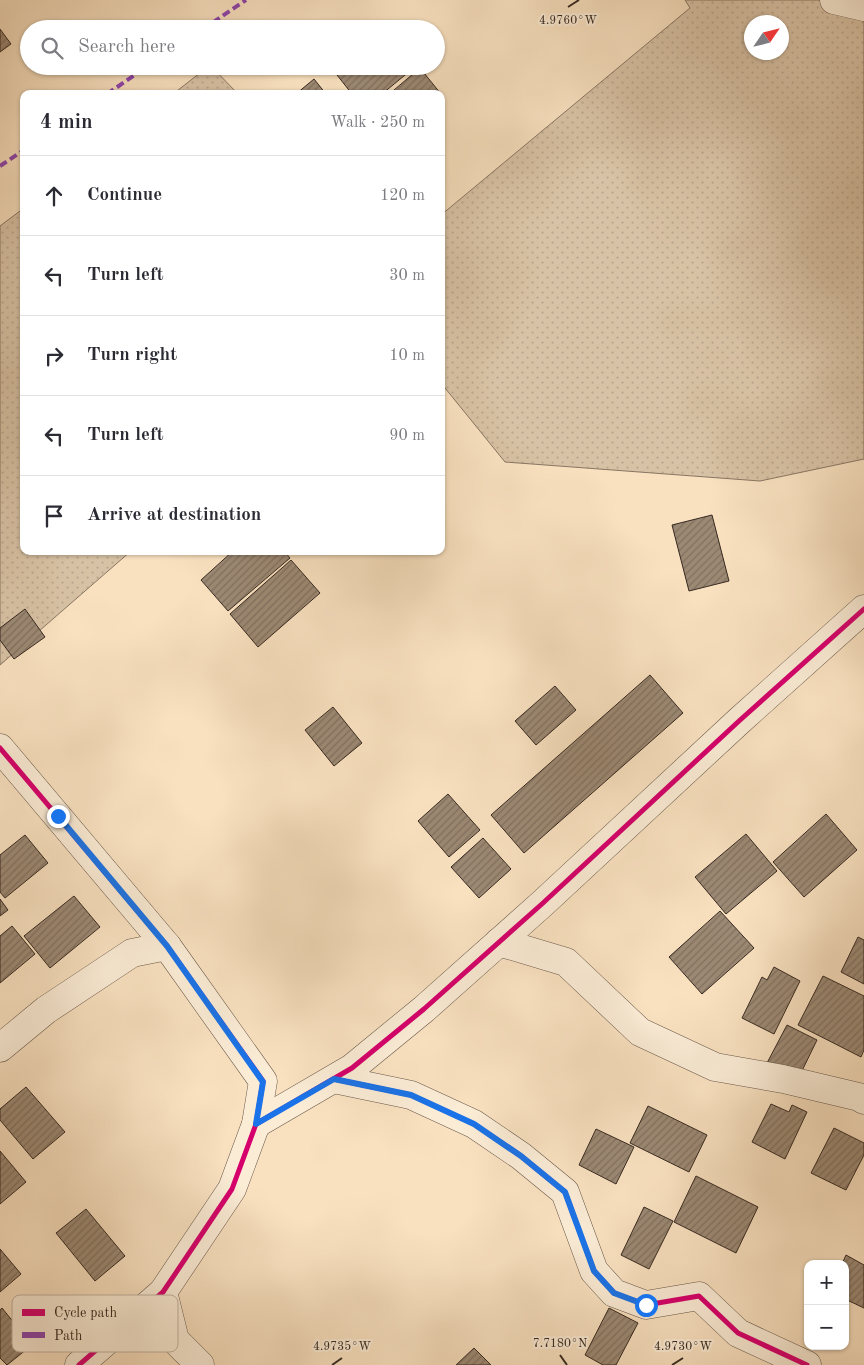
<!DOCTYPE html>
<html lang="en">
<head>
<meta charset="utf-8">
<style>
	:root { --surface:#fff; --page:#f7f7f7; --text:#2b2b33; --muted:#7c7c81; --line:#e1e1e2 }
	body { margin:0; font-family:"Old Standard TT",serif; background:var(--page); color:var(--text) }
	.controls { position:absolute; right:15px; bottom:15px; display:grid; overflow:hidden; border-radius:10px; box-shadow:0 1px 4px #0004 }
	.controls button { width:45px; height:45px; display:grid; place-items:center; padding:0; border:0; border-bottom:1px solid var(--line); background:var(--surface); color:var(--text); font:25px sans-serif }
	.compass { position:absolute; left:744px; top:15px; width:45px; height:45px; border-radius:50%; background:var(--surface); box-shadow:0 1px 4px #0004; rotate:55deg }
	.stop { position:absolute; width:15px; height:15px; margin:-11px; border:4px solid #1a73e8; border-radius:50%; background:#fff }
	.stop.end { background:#1a73e8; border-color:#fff; box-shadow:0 1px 5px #0008 }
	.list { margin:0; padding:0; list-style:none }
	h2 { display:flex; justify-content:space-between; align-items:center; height:65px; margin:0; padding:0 20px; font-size:21px }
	h2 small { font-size:16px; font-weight:400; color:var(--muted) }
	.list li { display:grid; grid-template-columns:32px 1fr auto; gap:15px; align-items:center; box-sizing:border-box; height:80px; padding:0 20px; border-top:1px solid var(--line) }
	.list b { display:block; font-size:19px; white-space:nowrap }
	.list em { font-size:16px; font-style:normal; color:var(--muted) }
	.icon { flex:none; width:28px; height:28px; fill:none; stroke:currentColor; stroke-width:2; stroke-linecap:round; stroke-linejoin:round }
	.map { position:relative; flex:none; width:864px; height:1365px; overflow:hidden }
	.search { position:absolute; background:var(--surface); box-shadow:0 1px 4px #0004; left:20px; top:20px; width:425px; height:55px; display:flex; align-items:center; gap:12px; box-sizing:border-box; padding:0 18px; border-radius:28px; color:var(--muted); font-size:19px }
	.panel { position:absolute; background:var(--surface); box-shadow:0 1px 4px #0004; left:20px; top:90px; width:425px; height:465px; border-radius:10px }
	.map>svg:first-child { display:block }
</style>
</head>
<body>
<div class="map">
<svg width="864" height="1365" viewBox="0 0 864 1365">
	<defs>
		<pattern id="grass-dots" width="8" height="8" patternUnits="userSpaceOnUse" patternTransform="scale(1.25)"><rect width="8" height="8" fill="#d8c2a5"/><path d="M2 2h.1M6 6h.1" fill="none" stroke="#baa78e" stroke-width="1.8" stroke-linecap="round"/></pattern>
		<pattern id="building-hatch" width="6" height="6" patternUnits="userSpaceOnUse" patternTransform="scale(1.25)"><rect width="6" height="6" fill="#9c8974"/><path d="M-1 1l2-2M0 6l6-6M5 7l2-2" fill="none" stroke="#80705f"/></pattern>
	</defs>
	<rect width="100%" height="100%" fill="#f9e1c0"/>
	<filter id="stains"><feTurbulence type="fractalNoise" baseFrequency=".004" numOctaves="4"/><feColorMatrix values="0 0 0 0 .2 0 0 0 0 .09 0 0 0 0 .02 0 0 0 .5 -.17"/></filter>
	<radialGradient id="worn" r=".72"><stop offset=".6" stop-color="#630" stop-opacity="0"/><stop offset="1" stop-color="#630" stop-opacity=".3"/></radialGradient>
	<g fill="url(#grass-dots)" stroke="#887663" fill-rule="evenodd">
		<path d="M685,0H864V459L760,481L505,462L441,383V215L690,8ZM752,22H782V52H752Z"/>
		<polygon points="209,66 211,66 238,94 173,94"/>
		<polygon points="24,208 24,551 131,551 0,665 0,226"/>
	</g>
	<g fill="url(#building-hatch)" stroke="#372921">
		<polygon points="0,29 11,44 0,52"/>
		<polygon points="347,66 416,66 382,94 352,94 337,75"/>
		<polygon points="420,68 441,94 397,94 394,90"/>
		<polygon points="314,79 326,94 296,94"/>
		<polygon points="712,515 729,581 689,591 672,525"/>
		<polygon points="233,551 284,551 290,558 228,611 201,580"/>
		<polygon points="291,560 320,593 258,647 230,614"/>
		<polygon points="25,609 45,637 14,659 0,640 0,628"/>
		<polygon points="650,675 683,713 524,853 491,815"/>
		<polygon points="555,686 576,710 536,745 515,721"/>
		<polygon points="333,707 362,743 334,766 305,730"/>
		<polygon points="448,794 480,830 449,857 418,821"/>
		<polygon points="826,814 857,850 804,897 773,862"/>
		<polygon points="746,834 777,871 726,914 695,877"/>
		<polygon points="25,835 48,863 5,898 0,892 0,855"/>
		<polygon points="483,838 511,869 479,898 451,867"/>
		<polygon points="74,896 100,927 50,968 24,936"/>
		<polygon points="0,899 8,910 0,916"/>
		<polygon points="720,911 754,948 702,994 669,957"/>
		<polygon points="12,926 35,954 0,983 0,936"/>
		<polygon points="858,937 864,940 864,984 841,972"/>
		<polygon points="774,967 800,981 774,1034 742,1018 762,977 767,980"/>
		<polygon points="823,976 864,996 864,1050 861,1057 798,1025"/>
		<polygon points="787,1025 817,1040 798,1079 767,1063"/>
		<polygon points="26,1087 65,1132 33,1159 0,1120 0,1109"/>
		<polygon points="771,1104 789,1112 792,1105 807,1112 785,1159 752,1142"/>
		<polygon points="648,1106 707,1135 689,1172 630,1143"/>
		<polygon points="834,1128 864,1143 864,1155 846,1190 811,1173"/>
		<polygon points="596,1129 634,1147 616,1184 579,1165"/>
		<polygon points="0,1151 26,1182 0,1204"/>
		<polygon points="696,1176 758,1207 736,1253 674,1222"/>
		<polygon points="644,1207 673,1221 649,1269 621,1255"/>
		<polygon points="86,1209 125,1256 95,1281 56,1233"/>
		<polygon points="0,1249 21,1274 0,1292"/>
		<polygon points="846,1255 864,1265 864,1308 845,1299 845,1264 842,1264"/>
		<polygon points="2,1308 32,1345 7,1365 0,1358 0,1310"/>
		<polygon points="609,1308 638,1323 616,1365 603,1365 585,1355"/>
		<polygon points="474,1348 491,1365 456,1365"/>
	</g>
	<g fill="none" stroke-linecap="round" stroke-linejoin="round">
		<g stroke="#685749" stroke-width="29">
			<g id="minor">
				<polyline points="834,0 864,7"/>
				<polyline points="0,748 167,946 263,1081 256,1124 232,1189 163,1292 79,1365"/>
				<polyline points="499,942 566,962 640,1032 715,1067 783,1079 859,1097 864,1100"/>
				<polyline points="0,1048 46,1010 132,953 167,946"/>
				<polyline points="334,1079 411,1095 474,1124 521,1156 565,1192 594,1271 614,1293 646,1305 699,1296 738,1333 807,1365"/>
				<polyline points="256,1124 352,1068 424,1009 543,903 739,721 864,609"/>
				<polyline points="163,1292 175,1340 200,1365"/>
			</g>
		</g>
		<use href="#minor" stroke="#fbecd6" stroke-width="28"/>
		<g stroke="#8e44ad" stroke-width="4" stroke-dasharray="8 4" stroke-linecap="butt">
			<polyline points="203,29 246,0"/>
			<polyline points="107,94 148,66"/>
			<polyline points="0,166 24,150"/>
		</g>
		<g stroke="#fbecd6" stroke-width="8">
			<g id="cycleway">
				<polyline points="0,748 167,946 263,1081 256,1124 232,1189 163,1292 79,1365"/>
				<polyline points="334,1079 411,1095 474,1124 521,1156 565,1192 594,1271 614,1293 646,1305 699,1296 738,1333 807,1365"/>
				<polyline points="256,1124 352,1068 424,1009 543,903 739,721 864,609"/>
			</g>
		</g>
		<use href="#cycleway" stroke="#d6006c" stroke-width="5"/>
	</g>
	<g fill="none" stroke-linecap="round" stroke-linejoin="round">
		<polyline stroke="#1a73e8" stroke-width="6" points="58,816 167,946 263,1082 256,1124 334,1079 411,1095 474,1124 521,1156 565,1192 594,1271 614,1293 646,1305"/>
	</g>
	<path fill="none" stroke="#372921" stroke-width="2" d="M568,7L579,0M560,1355L567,1365M332,1365L342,1358M672,1365L683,1358"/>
	<rect x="12" y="1295" width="166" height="57" rx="8" fill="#fbecd6" stroke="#c0b2a0" stroke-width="1"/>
	<rect x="22" y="1309" width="23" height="7" fill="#d6006c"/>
	<rect x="22" y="1332" width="23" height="6" fill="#8e44ad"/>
	<g font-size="14" fill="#372921">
		<text x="54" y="1317">Cycle path</text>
		<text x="54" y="1340">Path</text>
	</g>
	<g font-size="12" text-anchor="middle" fill="#372921" stroke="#fbecd6" stroke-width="4" stroke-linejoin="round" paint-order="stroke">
		<text x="568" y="24">4.9760°W</text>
		<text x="560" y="1347">7.7180°N</text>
		<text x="342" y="1350">4.9735°W</text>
		<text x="683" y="1350">4.9730°W</text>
	</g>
	<rect width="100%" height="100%" filter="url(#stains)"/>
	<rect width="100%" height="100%" fill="url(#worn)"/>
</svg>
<div class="controls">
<button>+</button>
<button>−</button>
</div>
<svg class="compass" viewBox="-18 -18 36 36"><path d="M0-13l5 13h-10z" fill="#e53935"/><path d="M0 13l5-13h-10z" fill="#7c7c81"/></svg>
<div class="stop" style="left:646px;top:1305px"></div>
<div class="stop end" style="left:58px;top:816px"></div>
<div class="search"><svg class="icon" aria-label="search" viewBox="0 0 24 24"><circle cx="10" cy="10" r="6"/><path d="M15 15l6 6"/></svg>Search here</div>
<section class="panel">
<h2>4 min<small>Walk · 250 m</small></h2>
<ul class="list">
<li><svg class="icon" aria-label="ahead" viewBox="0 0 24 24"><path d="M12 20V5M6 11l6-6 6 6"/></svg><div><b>Continue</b></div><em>120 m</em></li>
<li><svg class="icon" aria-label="left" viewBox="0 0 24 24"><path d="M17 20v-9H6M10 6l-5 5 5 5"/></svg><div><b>Turn left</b></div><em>30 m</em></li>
<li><svg class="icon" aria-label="right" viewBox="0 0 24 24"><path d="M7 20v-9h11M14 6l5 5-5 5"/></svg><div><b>Turn right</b></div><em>10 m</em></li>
<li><svg class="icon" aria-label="left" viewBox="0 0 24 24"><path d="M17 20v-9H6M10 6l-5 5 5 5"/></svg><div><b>Turn left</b></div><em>90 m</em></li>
<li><svg class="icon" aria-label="arrive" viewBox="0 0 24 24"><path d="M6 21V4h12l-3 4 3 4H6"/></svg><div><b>Arrive at destination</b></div></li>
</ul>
</section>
</div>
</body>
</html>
